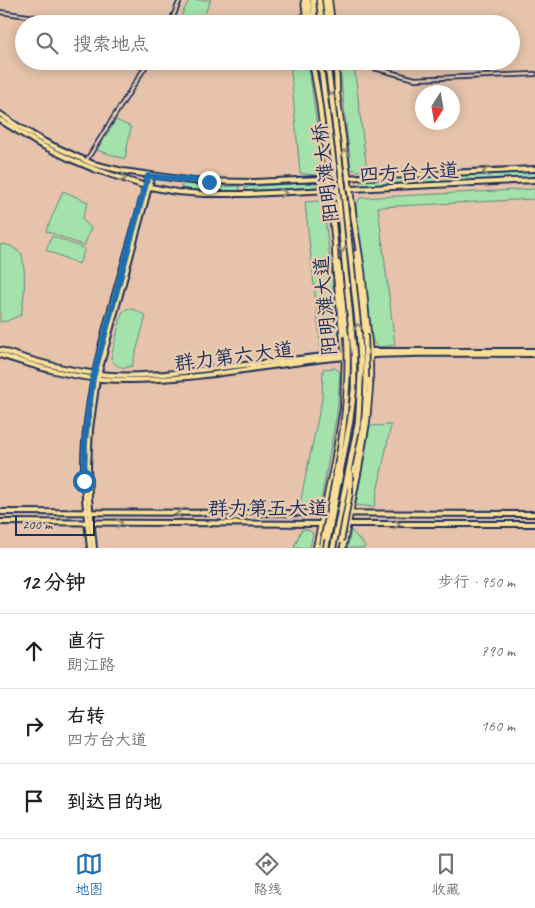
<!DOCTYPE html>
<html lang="zh">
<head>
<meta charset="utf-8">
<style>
	:root { --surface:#fff; --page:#f2f2f2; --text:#202124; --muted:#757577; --line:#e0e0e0; --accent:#1f6fb2 }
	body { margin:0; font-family:Caveat,"LXGW WenKai TC",sans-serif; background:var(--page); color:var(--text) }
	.compass { position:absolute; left:415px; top:85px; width:45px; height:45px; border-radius:50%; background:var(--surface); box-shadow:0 2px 12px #0003; rotate:191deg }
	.scale { position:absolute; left:15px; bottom:12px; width:80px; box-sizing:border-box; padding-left:5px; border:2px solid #1b2f5e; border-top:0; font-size:14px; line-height:18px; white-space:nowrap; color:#1b2f5e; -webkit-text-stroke:4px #e8cbaf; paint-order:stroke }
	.stop { position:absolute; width:15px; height:15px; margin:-11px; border:4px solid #1f6fb2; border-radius:50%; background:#fff }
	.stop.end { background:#1f6fb2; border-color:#fff; box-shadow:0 1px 5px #0008 }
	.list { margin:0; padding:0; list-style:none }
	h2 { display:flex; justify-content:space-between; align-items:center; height:65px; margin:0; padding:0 20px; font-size:21px }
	h2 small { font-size:16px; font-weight:400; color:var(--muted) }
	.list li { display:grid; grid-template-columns:32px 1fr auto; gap:15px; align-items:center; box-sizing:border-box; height:75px; padding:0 20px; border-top:1px solid var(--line) }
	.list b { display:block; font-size:19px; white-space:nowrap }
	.list p { margin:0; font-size:16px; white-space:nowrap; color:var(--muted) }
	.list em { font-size:16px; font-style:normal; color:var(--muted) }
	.icon { flex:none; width:28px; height:28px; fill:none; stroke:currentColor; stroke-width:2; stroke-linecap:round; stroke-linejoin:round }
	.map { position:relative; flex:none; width:535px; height:548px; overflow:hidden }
	.search { position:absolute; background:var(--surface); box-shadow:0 2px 12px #0003; left:15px; right:15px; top:15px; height:55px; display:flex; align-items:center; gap:12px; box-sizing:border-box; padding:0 18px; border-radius:28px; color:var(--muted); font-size:19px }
	.sheet { height:290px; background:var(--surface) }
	nav { display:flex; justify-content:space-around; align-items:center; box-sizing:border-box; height:70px; border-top:1px solid var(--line); background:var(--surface); font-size:14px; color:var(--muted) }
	nav a { display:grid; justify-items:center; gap:2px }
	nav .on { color:var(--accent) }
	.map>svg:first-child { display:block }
</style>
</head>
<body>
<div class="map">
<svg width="535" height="548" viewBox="0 0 535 548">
	<rect width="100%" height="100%" fill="#e6c3aa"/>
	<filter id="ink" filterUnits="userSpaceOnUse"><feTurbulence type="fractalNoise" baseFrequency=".02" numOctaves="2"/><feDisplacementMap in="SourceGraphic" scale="10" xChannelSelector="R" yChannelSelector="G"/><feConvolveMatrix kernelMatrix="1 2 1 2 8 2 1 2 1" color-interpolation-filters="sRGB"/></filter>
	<g filter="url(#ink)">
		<g fill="#a3e2ab" stroke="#5f8884">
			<polygon points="189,0 211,0 203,17 190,20 182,19 182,14"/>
			<polygon points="290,61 308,61 317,126 320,171 313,175 300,173"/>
			<polygon points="339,61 354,65 367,171 358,171 351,169"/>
			<polygon points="116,120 131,127 125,159 97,150"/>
			<polygon points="535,172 535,177 459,181 459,176"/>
			<polygon points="454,176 455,181 360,186 360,180"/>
			<polygon points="317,182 318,187 246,191 245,187"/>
			<polygon points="183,184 215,187 239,186 240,191 197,191 182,188 181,186"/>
			<polygon points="535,189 535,199 378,207 395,345 379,347 372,341 356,206 360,198"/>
			<polygon points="63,191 88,202 82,219 91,228 84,246 46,231"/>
			<polygon points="319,201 324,208 339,340 328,349 321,350 305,202"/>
			<polygon points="52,236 85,249 79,264 46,250"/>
			<path d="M3,244L11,246L22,254C26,278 25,292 21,315L7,321L0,322V245Z"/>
			<path d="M126,309C134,308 139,312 146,316L132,366C123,369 115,367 111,358L122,313Z"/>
			<polygon points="335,368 340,372 337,413 321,501 313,508 299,508 322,399 323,369"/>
			<polygon points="391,425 374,507 356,505 370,426"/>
			<polygon points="306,529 313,533 310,548 294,548 301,530"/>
			<polygon points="351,530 365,546 365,548 347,548"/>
		</g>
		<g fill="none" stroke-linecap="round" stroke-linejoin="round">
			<g stroke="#1b2f5e" stroke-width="6">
				<g id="minor">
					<polyline points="0,12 83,24"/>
					<polyline points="170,24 180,0"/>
					<polyline points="348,61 415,79 535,74"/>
					<polyline points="86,161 149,61"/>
				</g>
			</g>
			<g stroke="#1b2f5e" stroke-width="8">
				<g id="major">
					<polyline points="0,114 16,125 45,142 93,164 123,171 193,181 254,182 535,169"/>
					<polyline points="0,120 39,144 70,159 94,169 145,186 177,192 205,194 249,194 535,180"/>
					<path d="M0,350C32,361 65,370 99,374C121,377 143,375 165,374L369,351H535"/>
					<path d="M0,355C32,365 66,376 100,379C181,385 264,364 345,357C408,352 472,354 535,354"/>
					<polyline points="0,512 535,514"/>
					<polyline points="0,522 323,524"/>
					<polyline points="347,524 535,524"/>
					<path d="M90,548C86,513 82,477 85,442C92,351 127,264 148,176"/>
					<polyline points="94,548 89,498 88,465 90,429 97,379 152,176"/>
				</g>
			</g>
			<g stroke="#1b2f5e" stroke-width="8">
				<g id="highway">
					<polyline points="304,0 307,24"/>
					<polyline points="308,0 311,24"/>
					<polyline points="313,0 315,24"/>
					<polyline points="319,0 322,24"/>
					<polyline points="325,0 328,24"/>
					<polyline points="329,0 332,24"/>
					<polyline points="312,61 319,100 329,179 335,245 336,274 345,357 343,409 334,463 316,548"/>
					<polyline points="336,61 337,94 354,220 362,271 370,355 370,386 367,421 359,468 343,548"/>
					<polyline points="356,253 365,334"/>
					<polyline points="338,263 347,336"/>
					<polyline points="349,379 351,404"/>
					<polyline points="360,406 364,389"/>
					<polyline points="351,486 364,419 366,378"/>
					<polyline points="322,548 324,537"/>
				</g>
			</g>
			<use href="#minor" stroke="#e8cbaf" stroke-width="2.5"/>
			<use href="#major" stroke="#fbdf96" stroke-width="4"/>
			<use href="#highway" stroke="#fbdf96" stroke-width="4.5"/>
			<g stroke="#1b2f5e" stroke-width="8" stroke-linecap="butt">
				<g id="highway-bridge">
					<polyline points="320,61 338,197 354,355 354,389 350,422 326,548"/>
					<polyline points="327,61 344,196 359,334 361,367 360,390 358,423 333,548"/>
					<polyline points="365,334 366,378"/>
					<path d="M324,537C337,471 351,404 347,336"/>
					<polyline points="341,541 350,492 350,473"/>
				</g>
			</g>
			<use href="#highway-bridge" stroke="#fbdf96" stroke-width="4.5"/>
		</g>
		<defs><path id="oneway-chevron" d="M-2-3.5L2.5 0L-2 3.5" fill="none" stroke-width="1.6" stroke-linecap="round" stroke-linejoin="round" transform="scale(1.25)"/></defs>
		<g stroke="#8b877a">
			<use href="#oneway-chevron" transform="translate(331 96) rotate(-98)"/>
			<use href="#oneway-chevron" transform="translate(345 153) rotate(-98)"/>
			<use href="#oneway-chevron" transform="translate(486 172) rotate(177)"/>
			<use href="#oneway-chevron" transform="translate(123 178) rotate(18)"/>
			<use href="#oneway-chevron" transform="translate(283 193) rotate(-2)"/>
			<use href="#oneway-chevron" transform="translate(342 249) rotate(85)"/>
			<use href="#oneway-chevron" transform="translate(358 327) rotate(-96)"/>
			<use href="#oneway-chevron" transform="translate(179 514) rotate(-180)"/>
			<use href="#oneway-chevron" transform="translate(119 523)"/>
			<use href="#oneway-chevron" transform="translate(397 524)"/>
		</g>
	</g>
	<g fill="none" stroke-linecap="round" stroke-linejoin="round" filter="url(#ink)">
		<polyline stroke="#1f6fb2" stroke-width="6" points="84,481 85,440 93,378 148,176 209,182"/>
	</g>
	<g text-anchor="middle" stroke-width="5" stroke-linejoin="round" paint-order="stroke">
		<g font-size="20" fill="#1b2f5e" stroke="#e8cbaf">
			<text transform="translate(409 172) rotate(-3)" y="7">四方台大道</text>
			<text transform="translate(325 173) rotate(-97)" y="7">阳明滩大桥</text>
			<text transform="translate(325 306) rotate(-95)" y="7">阳明滩大道</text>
			<text transform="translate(234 356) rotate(-7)" y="7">群力第六大道</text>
			<text x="268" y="515">群力第五大道</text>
		</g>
	</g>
</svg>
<svg class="compass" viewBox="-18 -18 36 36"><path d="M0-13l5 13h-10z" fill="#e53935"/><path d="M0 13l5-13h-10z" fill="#757577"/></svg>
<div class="scale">200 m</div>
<div class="stop" style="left:84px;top:481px"></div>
<div class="stop end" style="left:209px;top:182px"></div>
<div class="search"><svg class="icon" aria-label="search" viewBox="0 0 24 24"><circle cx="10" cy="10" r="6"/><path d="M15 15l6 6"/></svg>搜索地点</div>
</div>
<section class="sheet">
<h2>12 分钟<small>步行 · 950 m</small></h2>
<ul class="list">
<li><svg class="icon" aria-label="ahead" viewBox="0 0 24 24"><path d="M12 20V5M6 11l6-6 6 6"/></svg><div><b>直行</b><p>朗江路</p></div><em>790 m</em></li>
<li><svg class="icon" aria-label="right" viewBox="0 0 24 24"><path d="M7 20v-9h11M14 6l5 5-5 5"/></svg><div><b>右转</b><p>四方台大道</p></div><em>160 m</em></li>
<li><svg class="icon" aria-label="arrive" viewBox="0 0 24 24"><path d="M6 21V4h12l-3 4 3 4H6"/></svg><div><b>到达目的地</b></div></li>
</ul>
</section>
<nav>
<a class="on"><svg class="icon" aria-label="map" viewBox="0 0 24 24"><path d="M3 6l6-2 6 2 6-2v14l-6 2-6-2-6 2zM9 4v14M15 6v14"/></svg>地图</a>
<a><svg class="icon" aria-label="directions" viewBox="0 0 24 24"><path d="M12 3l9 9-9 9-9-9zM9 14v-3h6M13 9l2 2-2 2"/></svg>路线</a>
<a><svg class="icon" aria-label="saved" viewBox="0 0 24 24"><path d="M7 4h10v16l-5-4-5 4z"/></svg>收藏</a>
</nav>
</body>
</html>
